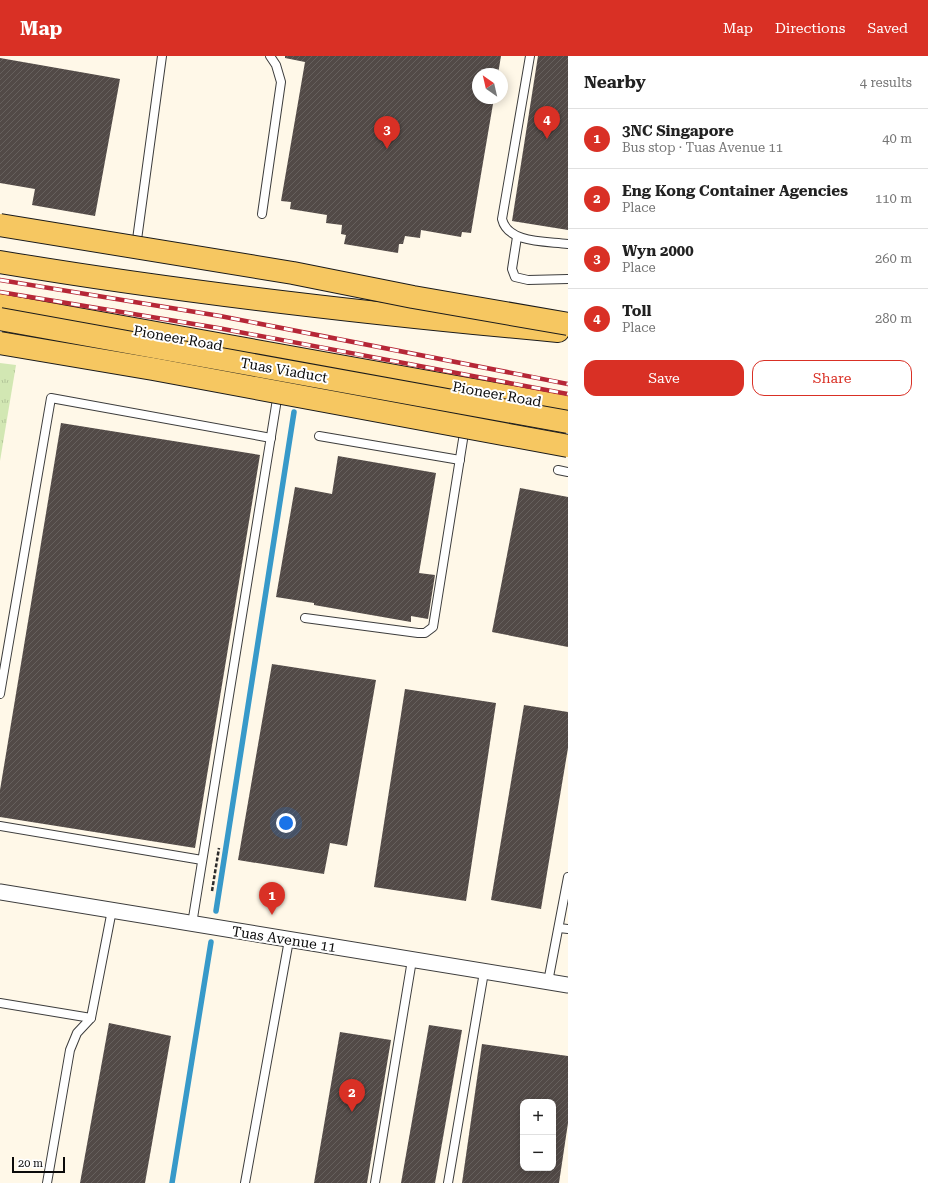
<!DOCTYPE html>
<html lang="en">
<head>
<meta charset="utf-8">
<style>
	:root { --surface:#fff; --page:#f2f2f2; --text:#222; --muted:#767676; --line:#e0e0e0; --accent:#d93025 }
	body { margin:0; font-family:"Roboto Serif",serif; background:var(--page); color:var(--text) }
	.controls { position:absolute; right:12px; bottom:12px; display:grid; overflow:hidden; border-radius:8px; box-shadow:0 2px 10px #0003 }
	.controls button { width:36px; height:36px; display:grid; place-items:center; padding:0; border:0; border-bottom:1px solid var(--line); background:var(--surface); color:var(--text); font:20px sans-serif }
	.compass { position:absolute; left:472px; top:12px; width:36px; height:36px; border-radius:50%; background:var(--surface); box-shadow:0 2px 10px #0003; rotate:326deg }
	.scale { position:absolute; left:12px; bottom:10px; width:53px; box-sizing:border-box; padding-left:4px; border:2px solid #0a0a0a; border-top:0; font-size:11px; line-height:14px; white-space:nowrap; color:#0a0a0a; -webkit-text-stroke:3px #fff; paint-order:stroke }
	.you { position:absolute; left:286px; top:767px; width:14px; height:14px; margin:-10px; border:3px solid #fff; border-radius:50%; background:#1a73e8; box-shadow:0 0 0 6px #1a73e833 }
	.badge { display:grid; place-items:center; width:26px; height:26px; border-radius:50%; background:var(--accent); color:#fff; font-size:13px; font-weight:700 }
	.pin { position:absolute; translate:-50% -33px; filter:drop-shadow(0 1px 2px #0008) }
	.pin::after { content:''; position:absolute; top:21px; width:14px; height:12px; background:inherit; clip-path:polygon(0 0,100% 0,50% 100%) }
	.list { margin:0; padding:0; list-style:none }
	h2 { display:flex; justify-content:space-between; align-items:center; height:52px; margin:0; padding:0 16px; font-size:17px }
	h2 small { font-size:13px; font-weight:400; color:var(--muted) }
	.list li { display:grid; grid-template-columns:26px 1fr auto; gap:12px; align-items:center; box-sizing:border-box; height:60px; padding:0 16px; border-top:1px solid var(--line) }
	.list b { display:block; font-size:15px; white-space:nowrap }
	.list p { margin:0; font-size:13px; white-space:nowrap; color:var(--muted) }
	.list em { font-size:13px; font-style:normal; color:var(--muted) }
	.actions { display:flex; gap:8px; padding:12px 16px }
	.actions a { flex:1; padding:9px 0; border:1px solid var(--accent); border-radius:12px; text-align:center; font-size:14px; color:var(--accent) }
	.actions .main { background:var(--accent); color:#fff }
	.map { position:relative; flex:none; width:568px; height:1127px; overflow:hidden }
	header { display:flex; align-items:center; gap:24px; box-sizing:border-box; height:56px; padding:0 20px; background:var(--accent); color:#fff }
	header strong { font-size:19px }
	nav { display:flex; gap:22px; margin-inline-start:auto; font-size:14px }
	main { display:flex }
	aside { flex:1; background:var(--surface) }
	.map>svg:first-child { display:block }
</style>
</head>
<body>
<header>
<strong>Map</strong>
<nav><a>Map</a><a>Directions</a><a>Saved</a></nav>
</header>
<main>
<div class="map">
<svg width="568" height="1127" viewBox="0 0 568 1127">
	<defs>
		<pattern id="grass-tufts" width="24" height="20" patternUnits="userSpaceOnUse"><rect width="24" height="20" fill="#d2e7b3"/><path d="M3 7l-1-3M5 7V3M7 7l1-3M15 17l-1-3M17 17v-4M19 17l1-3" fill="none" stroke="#b3c599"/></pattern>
		<pattern id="building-hatch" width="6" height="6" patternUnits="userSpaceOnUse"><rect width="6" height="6" fill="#524a47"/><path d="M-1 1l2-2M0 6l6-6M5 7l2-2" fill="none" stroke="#66605d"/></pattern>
	</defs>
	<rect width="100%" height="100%" fill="#fff8e8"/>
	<polygon fill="url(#grass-tufts)" points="0,307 16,309 0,405"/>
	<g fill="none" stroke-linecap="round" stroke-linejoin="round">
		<g stroke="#3799c9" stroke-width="5.5">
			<polyline points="216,855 294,356"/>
			<polyline points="172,1127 211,886"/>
		</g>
	</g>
	<g fill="url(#building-hatch)" fill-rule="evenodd">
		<polygon points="285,0 501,0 498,18 478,18 478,42 494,42 471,177 462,176 461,181 421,174 420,182 405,180 403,188 399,188 398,197 344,188 346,179 341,178 342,169 326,167 327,159 290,153 291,146 281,145 305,6 285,2"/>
		<polygon points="538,0 568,0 568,174 512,165"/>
		<polygon points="0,2 120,23 95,160 32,149 35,133 0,127"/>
		<polygon points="61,367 260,399 195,792 0,761 0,734"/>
		<polygon points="338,400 436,417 419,517 435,519 428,563 411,560 411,566 314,549 314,547 276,541 295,431 332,438"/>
		<polygon points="520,432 568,441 568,591 492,576"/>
		<polygon points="272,608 376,624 347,790 330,787 324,818 238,804"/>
		<polygon points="405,633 496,647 466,845 374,831"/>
		<polygon points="524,649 568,656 568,692 541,853 491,844"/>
		<polygon points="109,967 171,980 145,1127 80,1127"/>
		<polygon points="429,969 462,974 435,1127 401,1127"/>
		<polygon points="340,976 391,984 367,1127 314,1127"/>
		<path d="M482,988L568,1000V1067L559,1127H462ZM523,1046H553V1112H523Z"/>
	</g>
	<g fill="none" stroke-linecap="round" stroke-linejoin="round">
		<g stroke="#3d3d3d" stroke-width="10">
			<g id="lane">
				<path d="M530,0L502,163C508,188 547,185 568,188"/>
				<polyline points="262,158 281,26 276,9 270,0"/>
				<polyline points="517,181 512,213 515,221 528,224 568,223"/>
				<polyline points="136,191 162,0"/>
				<polyline points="319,380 460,404"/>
				<polyline points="558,414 568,416"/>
				<polyline points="305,562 418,577 425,577 433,571 465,371"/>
				<polyline points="0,638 51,342 271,382"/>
				<polyline points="0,770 202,804"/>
				<polyline points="192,868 278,337"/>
				<polyline points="559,872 568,873"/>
				<polyline points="548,926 568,821"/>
				<polyline points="0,947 91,962"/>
				<polyline points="47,1127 70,994 77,977 91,962 112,854"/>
				<polyline points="245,1127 289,884"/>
				<polyline points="375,1127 412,904"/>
				<polyline points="448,1127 484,916"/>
			</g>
		</g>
		<g stroke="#3d3d3d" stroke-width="17">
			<polyline id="street" points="0,836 568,929"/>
		</g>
		<g stroke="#1b1b1b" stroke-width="24">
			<g id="primary">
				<path d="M0,206C185,237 372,258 558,275"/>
				<polyline points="0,249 568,351"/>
			</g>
		</g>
		<polyline stroke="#2c2c2c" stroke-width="2.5" stroke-dasharray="4 2" stroke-linecap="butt" points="212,835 219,792"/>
		<use href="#lane" stroke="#fff" stroke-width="8"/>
		<use href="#street" stroke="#fff" stroke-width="15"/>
		<use href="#primary" stroke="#f6c761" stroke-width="22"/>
		<g stroke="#b62737" stroke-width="4.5">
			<g id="rail">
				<polyline points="0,224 220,260 568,328"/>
				<polyline points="0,236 218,272 568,338"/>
			</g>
		</g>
		<use href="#rail" stroke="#fff" stroke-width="3" stroke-dasharray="9" stroke-linecap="butt"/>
		<g stroke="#1b1b1b" stroke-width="24" stroke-linecap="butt">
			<g id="primary-bridge">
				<polyline points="0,169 293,217 413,241 568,268"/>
				<polyline points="0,263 568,366"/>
				<polyline points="0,287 153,313 568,390"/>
			</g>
		</g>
		<use href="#primary-bridge" stroke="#f6c761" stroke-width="22"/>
	</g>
	<g text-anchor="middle" stroke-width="4" stroke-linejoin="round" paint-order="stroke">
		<g font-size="14" fill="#0a0a0a" stroke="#fff">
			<text transform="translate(178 282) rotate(10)" y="5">Pioneer Road</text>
			<text transform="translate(284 314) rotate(10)" y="5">Tuas Viaduct</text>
			<text transform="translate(497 338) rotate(10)" y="5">Pioneer Road</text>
			<text transform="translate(284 883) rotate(9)" y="5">Tuas Avenue 11</text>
		</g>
	</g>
</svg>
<div class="controls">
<button>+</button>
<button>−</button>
</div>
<svg class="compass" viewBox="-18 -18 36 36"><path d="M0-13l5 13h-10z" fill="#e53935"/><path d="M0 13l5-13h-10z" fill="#767676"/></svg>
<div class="scale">20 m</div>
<div class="you"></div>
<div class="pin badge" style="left:272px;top:859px">1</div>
<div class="pin badge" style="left:352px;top:1056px">2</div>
<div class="pin badge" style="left:387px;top:93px">3</div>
<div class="pin badge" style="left:547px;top:83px">4</div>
</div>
<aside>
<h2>Nearby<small>4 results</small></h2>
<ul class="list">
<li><span class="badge">1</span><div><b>3NC Singapore</b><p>Bus stop · Tuas Avenue 11</p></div><em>40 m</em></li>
<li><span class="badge">2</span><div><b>Eng Kong Container Agencies</b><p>Place</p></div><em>110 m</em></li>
<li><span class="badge">3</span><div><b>Wyn 2000</b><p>Place</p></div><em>260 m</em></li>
<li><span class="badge">4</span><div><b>Toll</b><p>Place</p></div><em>280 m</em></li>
</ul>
<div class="actions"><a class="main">Save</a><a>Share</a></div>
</aside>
</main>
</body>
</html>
